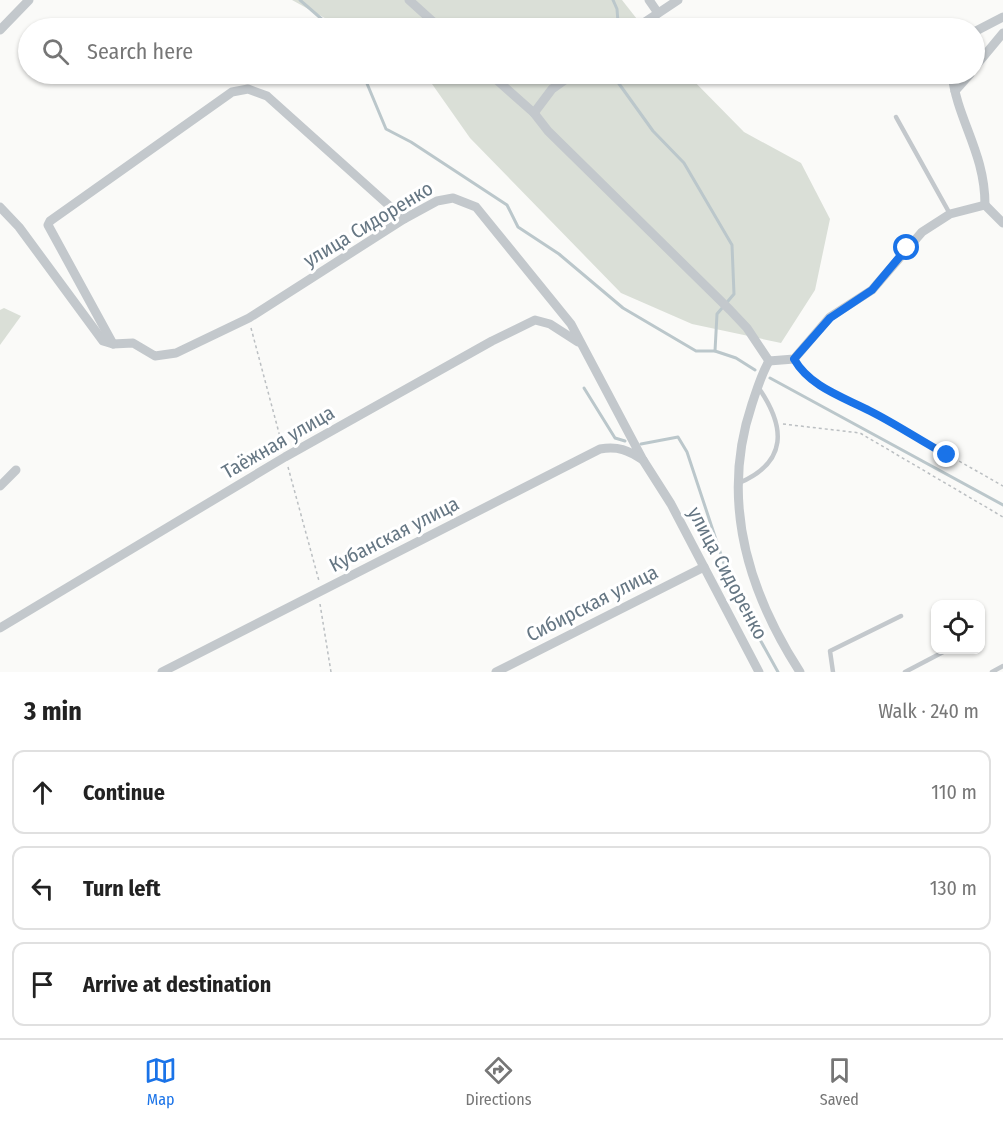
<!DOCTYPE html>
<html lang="en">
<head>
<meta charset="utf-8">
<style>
	:root { --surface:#fff; --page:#f6f6f6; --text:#222; --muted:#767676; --line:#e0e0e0; --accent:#1a73e8 }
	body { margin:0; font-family:"Fira Sans Condensed",sans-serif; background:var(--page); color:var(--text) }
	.controls { position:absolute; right:18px; bottom:18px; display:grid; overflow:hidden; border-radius:12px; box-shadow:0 2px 4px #0004 }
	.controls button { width:54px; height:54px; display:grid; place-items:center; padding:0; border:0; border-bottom:2px solid var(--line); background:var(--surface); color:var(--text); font:30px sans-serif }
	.stop { position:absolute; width:18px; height:18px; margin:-14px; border:4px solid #1a73e8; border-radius:50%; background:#fff }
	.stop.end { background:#1a73e8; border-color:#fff; box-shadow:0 2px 6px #0008 }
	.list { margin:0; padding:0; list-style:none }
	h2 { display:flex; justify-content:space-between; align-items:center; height:78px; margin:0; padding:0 24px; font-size:26px }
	h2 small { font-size:20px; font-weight:400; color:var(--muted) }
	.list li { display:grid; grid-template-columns:39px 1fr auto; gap:18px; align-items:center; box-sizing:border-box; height:84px; margin:0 12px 12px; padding:0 12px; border:2px solid var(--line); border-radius:12px }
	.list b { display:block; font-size:22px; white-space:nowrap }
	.list em { font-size:20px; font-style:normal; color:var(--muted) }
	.icon { flex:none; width:33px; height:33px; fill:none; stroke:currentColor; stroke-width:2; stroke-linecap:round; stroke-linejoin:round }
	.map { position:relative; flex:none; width:1003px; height:672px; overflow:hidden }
	.search { position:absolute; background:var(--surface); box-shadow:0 2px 4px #0004; left:18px; right:18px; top:18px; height:66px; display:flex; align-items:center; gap:15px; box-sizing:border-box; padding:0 21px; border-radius:33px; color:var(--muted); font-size:22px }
	.sheet { height:366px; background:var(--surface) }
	nav { display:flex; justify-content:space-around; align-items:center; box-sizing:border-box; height:84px; border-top:2px solid var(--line); background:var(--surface); font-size:16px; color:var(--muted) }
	nav a { display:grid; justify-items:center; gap:3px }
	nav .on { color:var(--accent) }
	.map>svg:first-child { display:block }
</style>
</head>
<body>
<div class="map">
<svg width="1003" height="672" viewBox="0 0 1003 672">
	<rect width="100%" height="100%" fill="#fafaf8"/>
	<g fill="#dadfd7">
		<polygon points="292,0 622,0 644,28 341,27"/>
		<polygon points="425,74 687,74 744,132 801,163 830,219 815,290 781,343 692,324 621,293 470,138"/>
		<polygon points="4,308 21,316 0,345 0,310"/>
	</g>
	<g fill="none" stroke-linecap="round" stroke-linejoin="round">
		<g stroke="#bbc7cb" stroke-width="3">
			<polyline points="300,0 332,28"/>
			<polyline points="606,28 618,22 617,9 613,0"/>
			<polyline points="363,74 386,129 411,142 507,205 518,227 559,254 623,308 696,351 715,351 736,358 755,370"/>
			<polyline points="612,74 653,131 684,163 732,245 734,294 717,314 715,351"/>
			<polyline points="770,378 1003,505"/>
			<polyline points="584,388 615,438 625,441"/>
			<polyline points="641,444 678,437 687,452 733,591 778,672"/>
		</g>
		<g stroke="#bbbfc2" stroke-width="1.5" stroke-dasharray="3 3" stroke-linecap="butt">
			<polyline points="251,328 283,448"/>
			<polyline points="799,368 837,397 871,411 1003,486"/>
			<polyline points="783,424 860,433 1003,517"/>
			<polyline points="288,467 319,581"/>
			<polyline points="320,604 331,672"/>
		</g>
		<g stroke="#c3c8cc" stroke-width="4.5">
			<polyline points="896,117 950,214"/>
			<path d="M739,483C788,462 786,427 758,387"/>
			<polyline points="833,672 830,651 901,616"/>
			<polyline points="905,672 947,650"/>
			<polyline points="992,672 1003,666"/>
		</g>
		<g stroke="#c3c8cc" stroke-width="9">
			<polyline points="409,0 440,28"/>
			<polyline points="649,0 658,13"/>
			<polyline points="636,28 678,0"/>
			<polyline points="0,30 29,0"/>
			<polyline points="974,32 1003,17"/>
			<polyline points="974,68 1003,33"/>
			<path d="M490,74L534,113L548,131L730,310L747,328L769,361C761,375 757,389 752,404C720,499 747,590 800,672"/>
			<path d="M952,74C957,120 985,152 985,205"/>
			<polyline points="955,91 970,74"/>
			<polyline points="534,113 552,89 573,74"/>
			<polyline points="985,205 1003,223"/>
			<polyline points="0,207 19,227 103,341 113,344 133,343 155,356 176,353 249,318 404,219 437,201 453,198 476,207 571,324 643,460 671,504 759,672"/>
			<polyline points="113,344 48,225 50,221 232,92 248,89 267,96 404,219"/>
			<polyline points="769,361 794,359 830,317 872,290 922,232 950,214 985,205"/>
			<polyline points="0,486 16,470"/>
			<polyline points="0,628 285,457 492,341 535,320 550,324 578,342"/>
			<path d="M162,672L600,449C618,446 628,450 643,460"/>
			<polyline points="496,672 704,567"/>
		</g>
	</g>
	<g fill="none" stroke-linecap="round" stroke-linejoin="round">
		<path stroke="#1a73e8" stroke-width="8" d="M907,248L872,290L830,318L794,359C810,387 843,397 870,411C896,424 921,441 947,455"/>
	</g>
	<g text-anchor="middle" stroke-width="6" stroke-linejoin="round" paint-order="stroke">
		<g font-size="20" fill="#657683" stroke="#fff">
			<text transform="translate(368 224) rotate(-31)" y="7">улица Сидоренко</text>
			<text transform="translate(278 442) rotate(-30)" y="7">Таёжная улица</text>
			<text transform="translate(394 534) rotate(-27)" y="7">Кубанская улица</text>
			<text transform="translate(728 573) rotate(62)" y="7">улица Сидоренко</text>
			<text transform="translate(592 603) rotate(-27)" y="7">Сибирская улица</text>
		</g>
	</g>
</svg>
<div class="controls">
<button><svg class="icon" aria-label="locate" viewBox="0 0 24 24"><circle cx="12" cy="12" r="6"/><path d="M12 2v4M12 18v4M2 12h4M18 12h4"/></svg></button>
</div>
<div class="stop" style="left:907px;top:248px"></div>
<div class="stop end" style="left:947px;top:455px"></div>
<div class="search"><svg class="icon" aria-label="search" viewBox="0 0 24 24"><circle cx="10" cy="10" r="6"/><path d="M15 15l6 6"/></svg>Search here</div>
</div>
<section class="sheet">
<h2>3 min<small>Walk · 240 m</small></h2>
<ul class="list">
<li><svg class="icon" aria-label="ahead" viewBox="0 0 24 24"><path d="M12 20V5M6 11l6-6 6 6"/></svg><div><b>Continue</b></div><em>110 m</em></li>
<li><svg class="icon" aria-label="left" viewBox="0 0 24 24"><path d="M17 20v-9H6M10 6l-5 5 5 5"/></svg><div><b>Turn left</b></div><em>130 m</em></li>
<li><svg class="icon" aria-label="arrive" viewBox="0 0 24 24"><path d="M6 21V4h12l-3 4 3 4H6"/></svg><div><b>Arrive at destination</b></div></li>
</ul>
</section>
<nav>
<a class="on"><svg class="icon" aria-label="map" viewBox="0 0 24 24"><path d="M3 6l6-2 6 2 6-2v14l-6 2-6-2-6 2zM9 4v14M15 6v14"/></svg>Map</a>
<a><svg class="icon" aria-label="directions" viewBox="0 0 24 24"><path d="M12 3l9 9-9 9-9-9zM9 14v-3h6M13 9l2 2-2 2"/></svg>Directions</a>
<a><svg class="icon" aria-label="saved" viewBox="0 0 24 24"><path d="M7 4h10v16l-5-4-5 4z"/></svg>Saved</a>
</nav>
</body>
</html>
